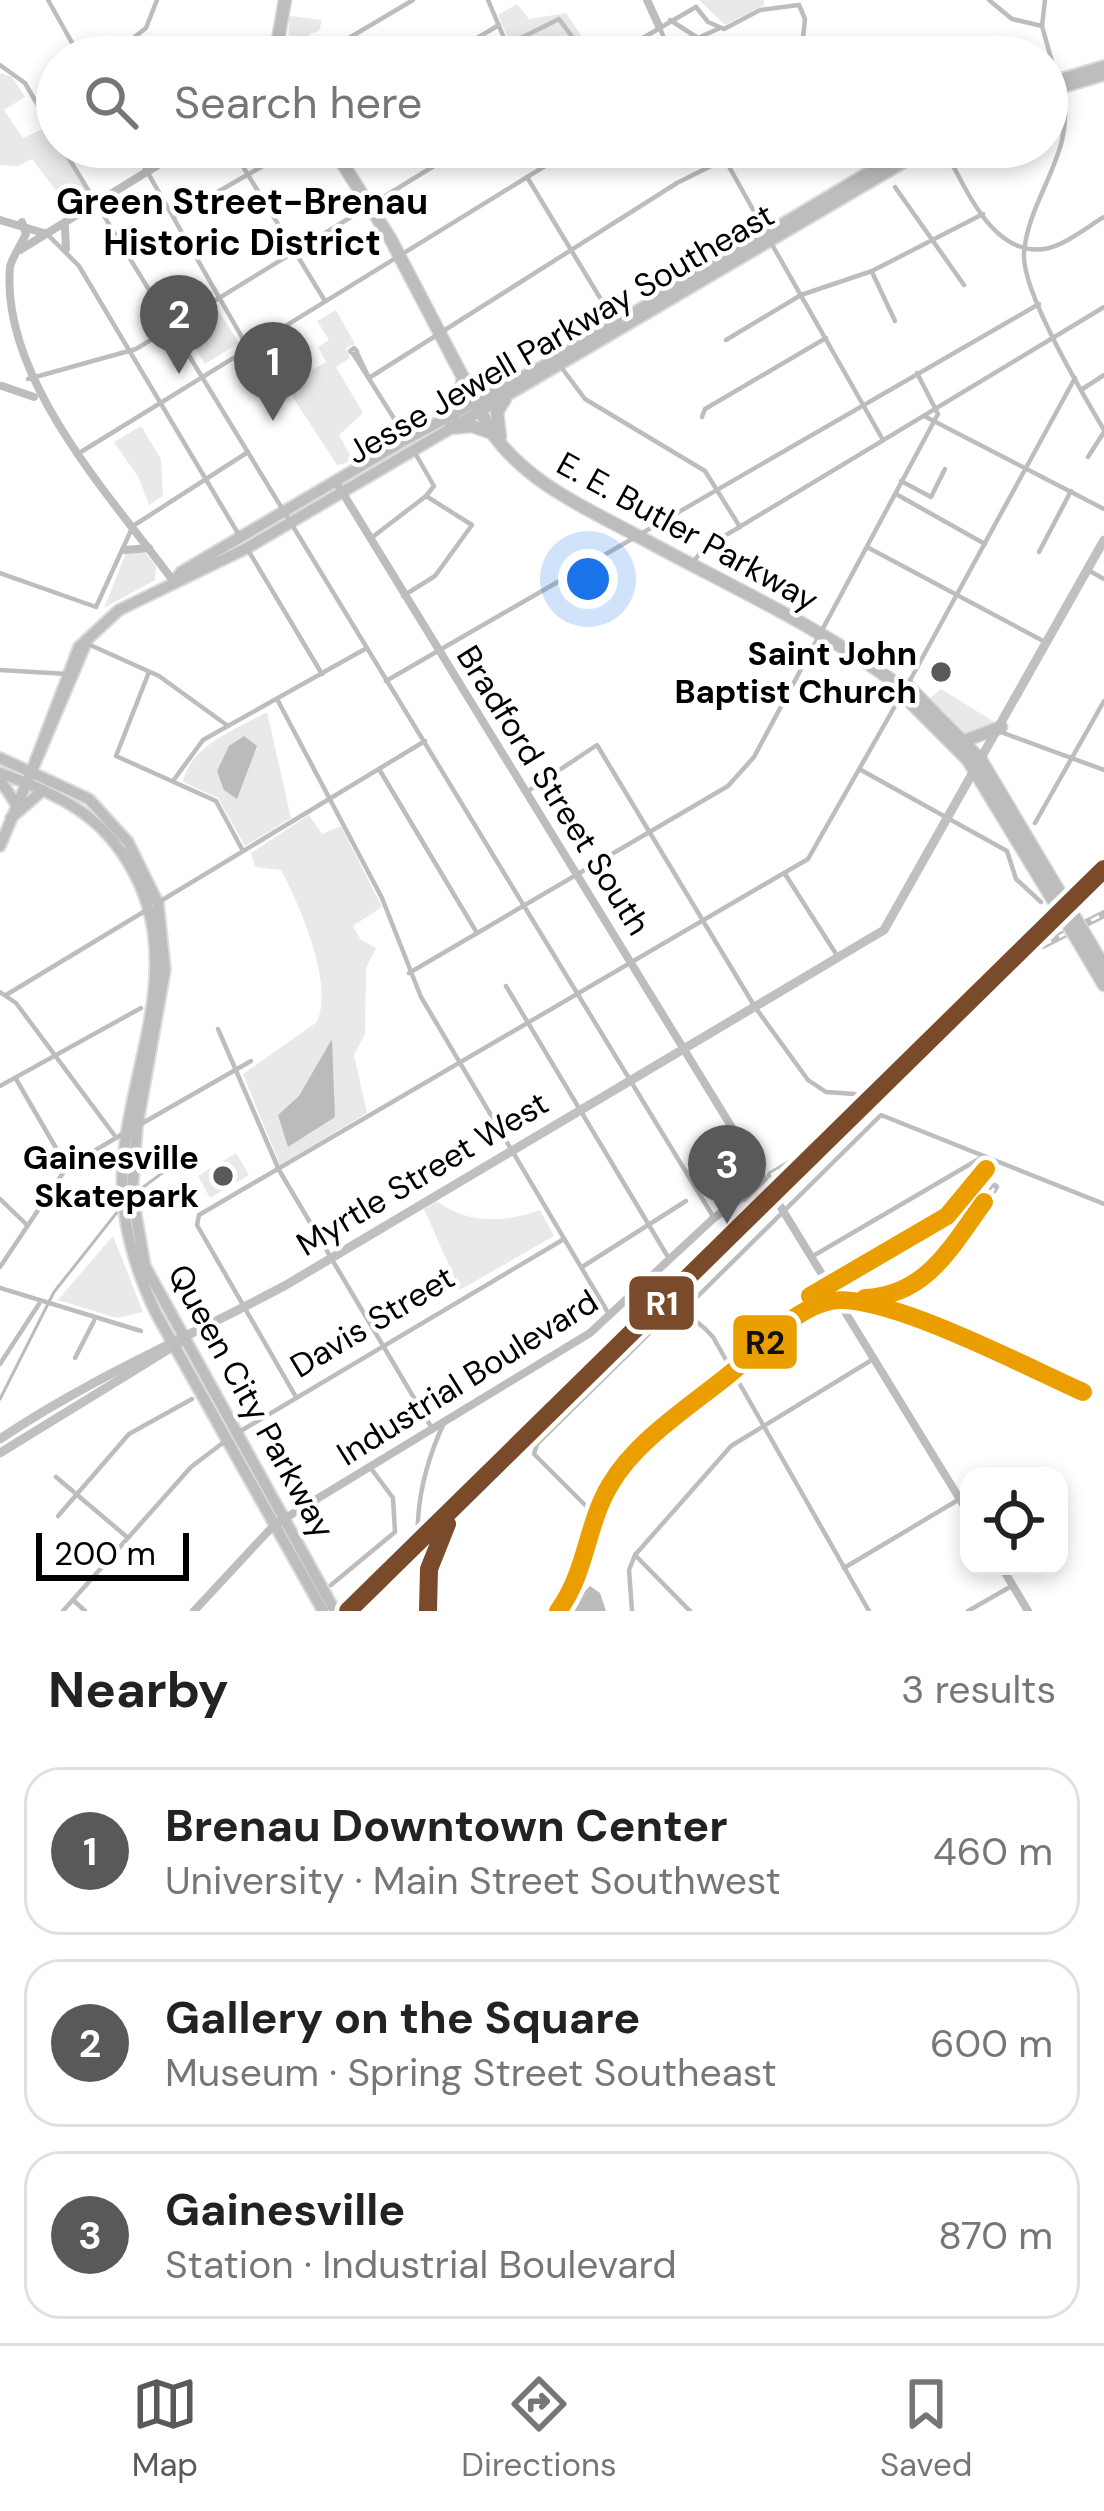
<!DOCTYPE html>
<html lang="en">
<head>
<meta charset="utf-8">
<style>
	:root { --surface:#fff; --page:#f2f2f2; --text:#222; --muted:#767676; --line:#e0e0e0; --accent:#595959 }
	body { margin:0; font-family:"DM Sans",sans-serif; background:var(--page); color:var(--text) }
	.controls { position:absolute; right:36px; bottom:36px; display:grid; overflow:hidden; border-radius:24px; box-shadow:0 6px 18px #0003 }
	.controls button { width:108px; height:108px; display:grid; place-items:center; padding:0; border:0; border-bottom:3px solid var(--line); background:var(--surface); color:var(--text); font:60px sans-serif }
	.scale { position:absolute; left:36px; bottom:30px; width:153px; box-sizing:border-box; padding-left:12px; border:6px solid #000; border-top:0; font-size:33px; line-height:42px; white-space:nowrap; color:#000; -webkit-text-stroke:9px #fff; paint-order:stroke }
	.you { position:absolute; left:588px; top:579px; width:42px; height:42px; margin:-30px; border:9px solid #fff; border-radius:50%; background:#1a73e8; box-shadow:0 0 0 18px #1a73e833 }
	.badge { display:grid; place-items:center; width:78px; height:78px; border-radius:50%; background:var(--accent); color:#fff; font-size:39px; font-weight:700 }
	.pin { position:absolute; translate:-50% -99px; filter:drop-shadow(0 3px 6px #0008) }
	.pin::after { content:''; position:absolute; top:63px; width:42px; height:36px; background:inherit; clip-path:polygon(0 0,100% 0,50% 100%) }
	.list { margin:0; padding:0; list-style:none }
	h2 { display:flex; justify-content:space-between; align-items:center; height:156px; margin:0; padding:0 48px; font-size:51px }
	h2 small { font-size:39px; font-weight:400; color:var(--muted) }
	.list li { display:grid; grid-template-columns:78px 1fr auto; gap:36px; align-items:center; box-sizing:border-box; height:168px; margin:0 24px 24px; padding:0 24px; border:3px solid var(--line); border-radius:36px }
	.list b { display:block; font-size:45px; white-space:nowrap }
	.list p { margin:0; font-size:39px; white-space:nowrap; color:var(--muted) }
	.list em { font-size:39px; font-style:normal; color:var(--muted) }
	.icon { flex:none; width:66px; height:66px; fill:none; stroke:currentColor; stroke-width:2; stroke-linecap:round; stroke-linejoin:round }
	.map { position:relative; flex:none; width:1104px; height:1611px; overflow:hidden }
	.search { position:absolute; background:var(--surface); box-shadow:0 6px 18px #0003; left:36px; right:36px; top:36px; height:132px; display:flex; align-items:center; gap:30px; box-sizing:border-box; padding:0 42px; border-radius:66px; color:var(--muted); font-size:45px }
	.sheet { height:732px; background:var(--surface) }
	nav { display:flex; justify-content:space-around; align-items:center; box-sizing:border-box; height:168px; border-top:3px solid var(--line); background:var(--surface); font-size:33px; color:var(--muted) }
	nav a { display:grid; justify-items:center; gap:6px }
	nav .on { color:var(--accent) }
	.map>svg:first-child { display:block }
</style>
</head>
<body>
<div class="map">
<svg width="1104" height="1611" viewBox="0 0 1104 1611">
	<rect width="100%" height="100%" fill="#fff"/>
	<g fill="#e9e9e9">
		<polygon points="699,0 764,0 764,5 725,25"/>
		<polygon points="517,4 529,19 566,13 595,57 516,57 498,15"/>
		<polygon points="289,16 322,20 319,31 309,34 316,51 288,57"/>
		<polygon points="0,73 12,77 25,97 4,110 23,138 50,126 57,147 62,147 93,198 72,211 32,159 18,166 0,165"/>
		<polygon points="218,310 239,343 205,364 184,331"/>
		<polygon points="336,310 355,344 346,348 350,358 336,367 363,413 339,435 350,455 347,463 337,465 283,382 289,377 284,368 299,360 305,374 326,362 318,347 329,340 317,321"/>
		<polygon points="141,426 161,459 163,496 149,505 139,478 114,442"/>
		<polygon points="143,550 156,566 155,580 104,608 126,553"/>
		<polygon points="941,689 996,723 966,737 928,700"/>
		<path d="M267,712L291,818L245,846L218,798L183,782C190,745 237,729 267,712Z"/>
		<path d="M309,815L322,834L341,826L382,907L353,926L361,940L376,948L366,968L365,1034L354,1055L367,1113L280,1165L243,1074L317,1022C334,984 300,905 281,870L255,867L251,853Z"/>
		<polygon points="236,1153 249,1175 210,1198 198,1176"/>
		<path d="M437,1201C466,1224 506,1223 540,1210L554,1236L460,1290L424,1209Z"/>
		<polygon points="113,1236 143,1312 117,1318 58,1300"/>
	</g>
	<g fill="#bbb">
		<polygon points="244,736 257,746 237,799 224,790 217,771 229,746"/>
		<polygon points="332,1039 335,1117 288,1147 278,1115 299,1096"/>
		<polygon points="590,1586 600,1593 606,1611 565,1611"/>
	</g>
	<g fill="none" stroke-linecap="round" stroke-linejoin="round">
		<g stroke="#bbb" stroke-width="3">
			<polyline points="138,1191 189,1153"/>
			<polyline points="0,1399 54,1292 122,1206"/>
		</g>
		<g stroke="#dbdbdb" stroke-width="14">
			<g id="primary">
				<polyline points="1047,83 1104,66"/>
				<polyline points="1047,92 1104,75"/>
				<polyline points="174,582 181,572 407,439 556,359 911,147"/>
				<polyline points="0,758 89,799 128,842 158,903 165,970 137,1127 132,1193 145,1266 335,1611"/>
				<polyline points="32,770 79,647 119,610 247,548 930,147"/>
				<path d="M0,773C65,797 109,818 139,883C181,974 130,1069 123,1163C119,1216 134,1268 157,1315L323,1611"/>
				<polyline points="0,780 16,804"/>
				<polyline points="11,818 43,790"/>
				<polyline points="0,846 86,643"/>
			</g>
		</g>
		<g stroke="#dbdbdb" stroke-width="15">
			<g id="trunk">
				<polyline points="275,57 285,0"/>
				<path d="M332,147L390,238L492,433C527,482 583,507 634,534C723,583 818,625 900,686L907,685L981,760L1044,866"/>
				<polyline points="464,379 484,389 502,389"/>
				<polyline points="454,415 463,379"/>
				<polyline points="450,428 472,426 492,433"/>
				<polyline points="500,437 497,412 505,399"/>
				<polyline points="900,686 902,694 968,760 1036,872"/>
				<polyline points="964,741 1001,727"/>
				<polyline points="1089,941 1104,967"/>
				<polyline points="1081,946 1104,985"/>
			</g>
		</g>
		<g stroke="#bdbdbd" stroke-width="4.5">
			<polyline points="48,0 80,57"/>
			<polyline points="488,0 512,57"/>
			<polyline points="989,0 1012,19 1042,26"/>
			<polyline points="1045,0 1042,26 1056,76"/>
			<polyline points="696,7 708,22 724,29 760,10 799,5 805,19 801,57"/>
			<polyline points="670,20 698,38 720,28"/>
			<polyline points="659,26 672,57"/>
			<polyline points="507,45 559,19 587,57"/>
			<polyline points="109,57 146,28 157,0"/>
			<polyline points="317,57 413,0"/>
			<polyline points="445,57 499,25"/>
			<polyline points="610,57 696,7"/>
			<polyline points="0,65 25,83 57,138"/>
			<path d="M1062,92C1078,150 1028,197 1024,253C1021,291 1083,394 1104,430"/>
			<polyline points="62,147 714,1218"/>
			<polyline points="133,147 247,346"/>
			<polyline points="231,147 325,301"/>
			<polyline points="549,147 555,160"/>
			<polyline points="718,147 765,231"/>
			<path d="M946,153C967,189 992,256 1044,249C1064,246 1087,227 1104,217"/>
			<polyline points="527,177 614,321"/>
			<polyline points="895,187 964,285"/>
			<polyline points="174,217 296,147"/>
			<polyline points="47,234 79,266 239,535"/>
			<polyline points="770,241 883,440"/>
			<polyline points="872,272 895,321"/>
			<polyline points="726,340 801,295 872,271 983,214"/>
			<polygon points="354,348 357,351 354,355 350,351"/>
			<polyline points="357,353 369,378"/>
			<polyline points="354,355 407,439"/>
			<polyline points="561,367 585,399 705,471 740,527"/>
			<polyline points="369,378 677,183 749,147"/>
			<polyline points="28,379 136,349 465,147"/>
			<polyline points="1081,390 1104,375"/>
			<polyline points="924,416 1104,509"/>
			<polyline points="702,417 705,409 826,338"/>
			<polyline points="76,455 576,147"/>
			<polyline points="1088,457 1104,432"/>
			<polyline points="901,481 931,497 945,469"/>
			<polyline points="896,494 985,544"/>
			<polyline points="370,539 426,496"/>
			<polyline points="867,547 1047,643"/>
			<polyline points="248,550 322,674"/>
			<polyline points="1039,552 1071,491"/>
			<polyline points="694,561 703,549 1104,307"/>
			<polyline points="1088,570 1104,579"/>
			<polyline points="0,573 96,607 133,526 248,452"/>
			<polyline points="403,596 435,576 472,525 426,496 434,486 415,453"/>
			<polyline points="88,644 159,676 228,726"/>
			<polyline points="0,670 67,674"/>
			<polyline points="149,672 116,756 216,801 243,851"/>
			<polyline points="386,681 1039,304"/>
			<polyline points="908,684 1075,378"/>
			<polyline points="277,699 382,898 421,997 610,1316"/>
			<polyline points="998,731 1104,770"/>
			<polyline points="379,769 477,933"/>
			<polyline points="861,770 1007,851 1016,879 1041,902"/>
			<polyline points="173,781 203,740 365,649"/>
			<polyline points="528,791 597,745 755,1007 808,1080 826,1092 855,1094"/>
			<polyline points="1035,823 1104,701"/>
			<polyline points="785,874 838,957"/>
			<polyline points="159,902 425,741"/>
			<polyline points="409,973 728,786 754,757 938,414 917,373"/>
			<polyline points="506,986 668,1257"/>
			<polyline points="0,992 16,1003 115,1136"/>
			<polyline points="6,995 145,911"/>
			<polyline points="218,1029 279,1170 433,1430"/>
			<polyline points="16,1079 67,1167"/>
			<polyline points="0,1086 141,1008"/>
			<polyline points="141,1124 251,1061"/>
			<polyline points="0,1199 26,1224"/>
			<polyline points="813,1256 984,1156"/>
			<polyline points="0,1267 67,1167 126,1132"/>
			<polyline points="582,1267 686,1201"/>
			<path d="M647,1286C668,1307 694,1314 713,1337L869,1611"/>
			<polyline points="0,1288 141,1331"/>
			<polyline points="75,1358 94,1321"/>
			<polyline points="0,1364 39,1304"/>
			<polyline points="296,1397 197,1225 199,1215 808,859 899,699"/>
			<polyline points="239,1432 564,1239"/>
			<polyline points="56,1477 127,1537"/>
			<polyline points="586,1506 534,1454 537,1444 669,1314 694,1300 881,1115 1104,1204"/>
			<polyline points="58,1516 129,1434 192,1399"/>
			<polyline points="635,1555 690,1611"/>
			<polyline points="844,1568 958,1500"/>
			<polyline points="331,1585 395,1532 393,1498 370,1467"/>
			<polyline points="73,1600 85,1611"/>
			<polyline points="63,1611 191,1467 224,1442"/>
			<path d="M431,1611C409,1546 415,1486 443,1425"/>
			<polyline points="632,1611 629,1570 635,1555 731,1446 875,1358"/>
			<polyline points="968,1611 1010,1587"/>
		</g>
		<g stroke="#bdbdbd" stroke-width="8">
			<polyline points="647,0 659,26"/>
			<polyline points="0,220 47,234"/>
			<path d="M22,222L26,234C21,245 13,255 10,267C0,379 113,499 174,582"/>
			<polyline points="65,227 66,249"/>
			<polyline points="20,250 187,147"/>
			<polyline points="2,386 34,397"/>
			<polyline points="336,482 969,1514"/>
			<polyline points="124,550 149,548"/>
			<polyline points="743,1198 774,1193"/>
			<polyline points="1001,1566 1028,1611"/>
			<polyline points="194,1611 274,1525 590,1333 714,1218 765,1181"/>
		</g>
		<g stroke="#c0c0c0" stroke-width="9">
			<path d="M0,1439C90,1378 191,1336 286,1285L884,930L1104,540"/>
			<polyline points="0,1453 179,1343"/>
		</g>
		<use href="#primary" stroke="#bdbdbd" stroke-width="10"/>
		<use href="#trunk" stroke="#bdbdbd" stroke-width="12"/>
		<g stroke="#bdbdbd" stroke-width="8">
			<g id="rail">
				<polyline points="1043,945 1104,914"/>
				<polyline points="771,1175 805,1155 859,1107"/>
				<path d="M871,1298C933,1293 962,1233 995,1187"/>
				<path d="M800,1304C866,1249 930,1246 986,1169"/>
				<polyline points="353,1611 829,1145"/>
				<polyline points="428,1611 429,1569 443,1529"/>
				<path d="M558,1611C587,1572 586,1525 610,1485C636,1440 692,1405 731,1373C761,1349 788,1313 826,1302C876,1287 1030,1369 1083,1392"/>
			</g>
		</g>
		<use href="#rail" stroke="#fff" stroke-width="3" stroke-dasharray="9" stroke-linecap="butt"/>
		<g stroke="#dbdbdb" stroke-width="15" stroke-linecap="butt">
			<g id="trunk-bridge">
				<polyline points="1044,866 1089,941"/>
				<polyline points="1036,872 1081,946"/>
			</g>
		</g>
		<use href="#trunk-bridge" stroke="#bdbdbd" stroke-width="12"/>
		<g stroke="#fff" stroke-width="27">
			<g id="rail-1">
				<polyline points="348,1611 1104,869"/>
				<polyline points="428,1611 429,1569 447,1524"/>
			</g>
		</g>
		<g stroke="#fff" stroke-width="27">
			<g id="rail-2">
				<polyline points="810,1296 947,1216 986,1169"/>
				<path d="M865,1298C927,1295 951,1247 984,1202"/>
				<path d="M558,1611C587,1572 586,1525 610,1485C636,1440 692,1405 731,1373C761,1349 788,1313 826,1302C876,1287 1030,1369 1083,1392"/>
			</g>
		</g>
		<use href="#rail-1" stroke="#7a4b2a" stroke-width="18"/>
		<use href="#rail-2" stroke="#eb9e00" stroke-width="18"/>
	</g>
	<g fill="#595959" stroke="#fff" stroke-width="4.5">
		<circle cx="941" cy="672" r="12"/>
		<circle cx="223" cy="1176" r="12"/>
	</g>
	<g text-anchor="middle" stroke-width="9" stroke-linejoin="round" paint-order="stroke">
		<g font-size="33" fill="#000" stroke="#fff">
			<text transform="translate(560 333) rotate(-30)" y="12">Jesse Jewell Parkway Southeast</text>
			<text transform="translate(688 531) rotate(29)" y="12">E. E. Butler Parkway</text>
			<text transform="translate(554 790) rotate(58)" y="12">Bradford Street South</text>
			<text transform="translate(422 1173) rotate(-31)" y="12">Myrtle Street West</text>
			<text transform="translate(372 1321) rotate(-31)" y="12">Davis Street</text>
			<text transform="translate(467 1377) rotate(-32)" y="12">Industrial Boulevard</text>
			<text transform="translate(252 1401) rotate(61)" y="12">Queen City Parkway</text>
		</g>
		<g font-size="33" font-weight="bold" fill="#000" stroke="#fff" text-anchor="end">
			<text x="917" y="665">Saint John<tspan x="917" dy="38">Baptist Church</tspan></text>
			<text x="199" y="1169">Gainesville<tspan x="199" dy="38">Skatepark</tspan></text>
		</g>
		<g font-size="36" font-weight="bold" fill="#000" stroke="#fff">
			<text x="242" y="214">Green Street-Brenau<tspan x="242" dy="41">Historic District</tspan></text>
		</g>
	</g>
	<g stroke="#fff" stroke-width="4.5">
		<rect x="627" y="1274" width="69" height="58" rx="12" fill="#7a4b2a"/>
		<rect x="731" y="1313" width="68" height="58" rx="12" fill="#eb9e00"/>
	</g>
	<g font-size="33" text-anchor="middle" font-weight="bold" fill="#fff">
		<text x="662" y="1315">R1</text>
	</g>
	<g font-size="33" text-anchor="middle" font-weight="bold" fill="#111">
		<text x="765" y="1354">R2</text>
	</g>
</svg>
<div class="controls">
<button><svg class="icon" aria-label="locate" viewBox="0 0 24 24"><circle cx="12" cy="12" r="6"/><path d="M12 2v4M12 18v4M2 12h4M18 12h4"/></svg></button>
</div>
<div class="scale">200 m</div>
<div class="you"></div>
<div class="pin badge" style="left:273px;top:421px">1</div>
<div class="pin badge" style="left:179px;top:374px">2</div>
<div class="pin badge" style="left:727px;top:1224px">3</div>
<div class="search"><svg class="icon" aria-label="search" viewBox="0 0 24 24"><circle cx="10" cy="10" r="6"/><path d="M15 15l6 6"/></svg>Search here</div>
</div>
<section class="sheet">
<h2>Nearby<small>3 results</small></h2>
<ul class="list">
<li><span class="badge">1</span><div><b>Brenau Downtown Center</b><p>University · Main Street Southwest</p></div><em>460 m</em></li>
<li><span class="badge">2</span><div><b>Gallery on the Square</b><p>Museum · Spring Street Southeast</p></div><em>600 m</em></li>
<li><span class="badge">3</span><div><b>Gainesville</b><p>Station · Industrial Boulevard</p></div><em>870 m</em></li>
</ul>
</section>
<nav>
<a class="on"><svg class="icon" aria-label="map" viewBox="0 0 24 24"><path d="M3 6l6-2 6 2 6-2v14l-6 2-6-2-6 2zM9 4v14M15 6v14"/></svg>Map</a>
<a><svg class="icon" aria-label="directions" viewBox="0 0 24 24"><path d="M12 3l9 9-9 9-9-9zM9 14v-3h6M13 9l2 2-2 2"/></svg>Directions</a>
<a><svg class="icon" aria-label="saved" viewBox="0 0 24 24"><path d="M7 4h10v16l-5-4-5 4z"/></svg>Saved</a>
</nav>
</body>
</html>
